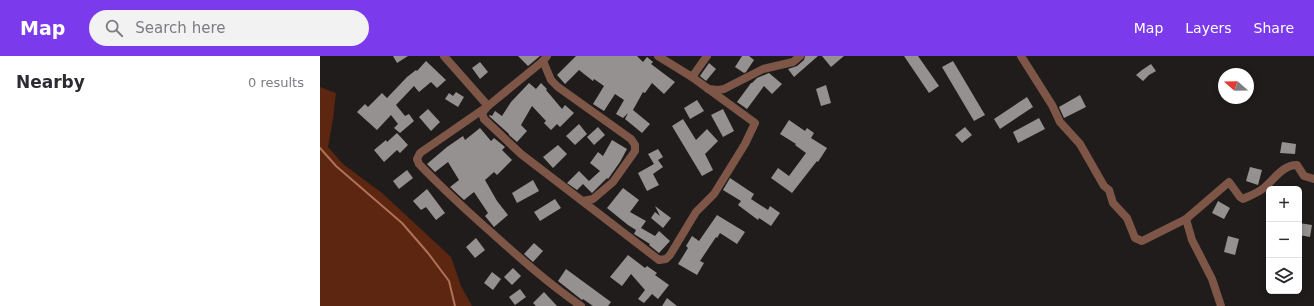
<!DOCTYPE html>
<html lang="en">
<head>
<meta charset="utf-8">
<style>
	:root { --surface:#fff; --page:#f2f2f3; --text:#2b2b33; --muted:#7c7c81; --line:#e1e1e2; --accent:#7c3aed }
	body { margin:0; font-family:"DejaVu Sans",sans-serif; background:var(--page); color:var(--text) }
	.controls { position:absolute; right:12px; bottom:12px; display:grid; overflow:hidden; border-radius:6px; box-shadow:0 2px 6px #0003 }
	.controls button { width:36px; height:36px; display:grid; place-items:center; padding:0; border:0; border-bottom:1px solid var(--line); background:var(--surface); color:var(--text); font:20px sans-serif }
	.compass { position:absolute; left:898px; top:12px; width:36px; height:36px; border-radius:50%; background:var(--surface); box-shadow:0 2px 6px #0003; rotate:290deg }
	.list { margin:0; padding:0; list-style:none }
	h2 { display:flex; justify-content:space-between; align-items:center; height:52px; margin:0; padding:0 16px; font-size:17px }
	h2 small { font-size:13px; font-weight:400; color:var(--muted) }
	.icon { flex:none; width:22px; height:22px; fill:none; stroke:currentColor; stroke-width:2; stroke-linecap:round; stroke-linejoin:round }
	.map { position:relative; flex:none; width:994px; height:250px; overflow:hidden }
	header { display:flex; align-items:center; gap:24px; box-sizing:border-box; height:56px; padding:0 20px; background:var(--accent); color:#fff }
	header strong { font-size:19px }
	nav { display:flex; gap:22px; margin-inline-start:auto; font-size:14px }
	.search { width:280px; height:36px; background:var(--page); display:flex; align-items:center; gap:10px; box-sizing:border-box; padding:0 14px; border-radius:22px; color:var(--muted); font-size:15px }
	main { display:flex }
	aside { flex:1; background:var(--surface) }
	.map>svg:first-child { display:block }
</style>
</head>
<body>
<header>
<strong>Map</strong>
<div class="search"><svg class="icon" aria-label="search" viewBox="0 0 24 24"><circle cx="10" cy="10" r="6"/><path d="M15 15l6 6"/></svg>Search here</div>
<nav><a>Map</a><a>Layers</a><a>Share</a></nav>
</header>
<main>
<aside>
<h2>Nearby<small>0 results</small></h2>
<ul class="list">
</ul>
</aside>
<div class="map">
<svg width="994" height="250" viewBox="0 0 994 250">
	<rect width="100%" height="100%" fill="#1f1c1b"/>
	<polygon fill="#5d2610" points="0,31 16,37 13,63 8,91 23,108 62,137 131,201 141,230 152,250 0,250"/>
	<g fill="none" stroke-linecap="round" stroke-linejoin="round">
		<polyline stroke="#b07158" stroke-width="2" points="0,92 16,110 82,167 108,197 129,225 135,250"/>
	</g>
	<g fill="#959190">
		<polygon points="73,0 88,0 77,7"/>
		<polygon points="198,0 220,0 208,10"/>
		<polygon points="256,0 317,0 323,6 327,1 333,6 331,8 355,26 344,38 332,27 325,37 323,36 313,54 330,68 322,77 305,63 308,57 303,62 296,58 304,44 295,38 284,55 273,48 284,30 274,23 273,25 259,14 245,28 237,19"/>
		<polygon points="422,0 429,0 434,4 426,16 424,17 415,11"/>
		<polygon points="485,0 498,0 474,21 468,13 477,10 484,4"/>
		<polygon points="502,0 524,0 511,11"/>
		<polygon points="584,0 598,0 619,30 609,37"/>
		<polygon points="106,5 126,24 117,32 111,26 99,36 94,30 76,49 85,60 89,58 94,65 80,77 74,72 78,68 71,59 57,74 37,56 45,48 48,51 62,37 67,42 87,21 96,14 97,15"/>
		<polygon points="633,5 665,59 654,65 622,11"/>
		<polygon points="160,6 168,16 160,23 152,12"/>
		<polygon points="389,7 396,13 386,25 380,20"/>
		<polygon points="831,8 836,15 829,19 823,25 816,19 822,14"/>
		<polygon points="449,17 462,28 452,38 444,30 427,53 417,46 431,27 432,27 437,22"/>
		<polygon points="209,27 216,33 221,27 227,33 226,34 242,53 245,49 254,57 240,71 237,68 231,74 224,67 226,65 212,50 201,69 207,75 197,86 189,79 189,78 169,60 170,59 172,60 175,55 182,60 191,46"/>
		<polygon points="506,29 511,47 501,50 496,33"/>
		<polygon points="136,36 144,41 138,51 125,43 129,37 133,40"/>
		<polygon points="760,39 766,51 744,62 739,51"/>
		<polygon points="707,41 713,51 680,73 674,63"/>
		<polygon points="377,44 384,55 370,63 364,52"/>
		<polygon points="108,53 120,66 111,75 99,61"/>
		<polygon points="403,53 414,75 403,81 391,59"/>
		<polygon points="719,62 725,73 698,87 693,76"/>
		<polygon points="363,63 376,84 387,73 398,85 385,98 393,114 382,120 352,70"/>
		<polygon points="469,64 485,75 487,72 494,77 491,82 507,92 498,106 497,105 472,137 451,122 458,112 469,120 486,97 475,89 476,88 460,78"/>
		<polygon points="259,68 267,78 255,89 246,80"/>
		<polygon points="278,71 285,79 274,89 267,81"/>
		<polygon points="645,71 652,79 642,87 635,79"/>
		<polygon points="160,72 171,85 174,82 185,91 182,94 192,104 177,119 174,116 165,124 177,145 188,159 174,171 165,160 168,157 154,136 144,144 130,131 139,124 128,106 115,116 107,108 127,91 143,80 145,84"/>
		<polygon points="77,77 88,89 80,97 77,94 64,106 54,94 66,84 67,86"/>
		<polygon points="292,84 307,93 300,106 288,123 287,122 272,137 263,128 257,134 247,127 259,115 269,125 280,115 270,107 278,96 283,100"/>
		<polygon points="962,86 976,88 975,98 960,97"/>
		<polygon points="238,89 247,98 233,112 223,101"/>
		<polygon points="338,93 343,101 338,104 343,111 333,118 339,129 327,135 318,117 334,108 328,98"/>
		<polygon points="930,111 942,114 938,129 926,125"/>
		<polygon points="87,114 93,122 79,133 73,125"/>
		<polygon points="410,122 434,138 431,143 448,154 450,150 460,157 451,170 439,162 438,164 418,149 421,145 403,134"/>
		<polygon points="213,124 219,135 197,147 192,137"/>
		<polygon points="303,132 319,144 310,156 326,165 321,172 335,180 339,175 350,185 339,197 329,189 330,188 314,178 316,174 308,169 287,152"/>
		<polygon points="107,133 125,157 116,164 106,151 101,154 93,145"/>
		<polygon points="235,143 241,152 220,165 214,156"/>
		<polygon points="898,145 910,152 904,163 892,157"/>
		<polygon points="335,150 351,162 343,172 331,162 335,156 340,160"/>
		<polygon points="397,159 425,176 417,188 400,177 397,182 396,181 380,205 384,207 377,219 358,208 368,192 366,190 372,180 379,185"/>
		<polygon points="979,167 992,169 990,181 979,179"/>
		<polygon points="908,180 919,183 915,199 904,196"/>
		<polygon points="156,182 165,194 155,202 146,191"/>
		<polygon points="214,187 223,195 213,206 204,198"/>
		<polygon points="308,199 325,212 327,210 337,217 335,219 349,229 338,243 332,238 324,247 318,243 325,234 311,218 302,230 290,221"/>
		<polygon points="193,212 201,220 192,229 184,221"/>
		<polygon points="246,213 291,246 288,250 273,250 263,243 262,244 238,225"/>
		<polygon points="172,216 181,223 173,234 164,227"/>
		<polygon points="200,233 206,241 195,249 189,241"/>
		<polygon points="224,236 237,250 216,250 213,247"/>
		<polygon points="347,242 357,250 342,250"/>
	</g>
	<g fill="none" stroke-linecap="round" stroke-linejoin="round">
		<g stroke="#7d5647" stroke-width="8">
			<polyline points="124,0 168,50 162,57 164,63 201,98 218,111 339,204 346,203 350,199 376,156 394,138 425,88 435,67 372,21 338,0"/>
			<path d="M227,0L223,5L168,50L100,97L97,103L99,108C122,132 147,155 172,177C201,203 229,228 261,250"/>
			<path d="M701,0L732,49L740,66L760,88L784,130L789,134L793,147L807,162L815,182L822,185L866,163L909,126L920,141L923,143C929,140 935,138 941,134C953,126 961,109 977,109L984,120L994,123"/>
			<polyline points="223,5 231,24 238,31 311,83 315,89 315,95 293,126 273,143 263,145"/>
			<polyline points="372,21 387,0"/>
			<polyline points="388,33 398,34 404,33 443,13 473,6 480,0"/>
			<polyline points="866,163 872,184 892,223 901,250"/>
		</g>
	</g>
</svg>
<div class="controls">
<button>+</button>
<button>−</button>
<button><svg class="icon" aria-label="layers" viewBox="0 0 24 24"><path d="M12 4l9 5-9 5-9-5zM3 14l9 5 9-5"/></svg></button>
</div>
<svg class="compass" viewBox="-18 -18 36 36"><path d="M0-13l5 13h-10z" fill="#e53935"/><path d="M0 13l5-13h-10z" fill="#7c7c81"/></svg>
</div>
</main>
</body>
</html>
